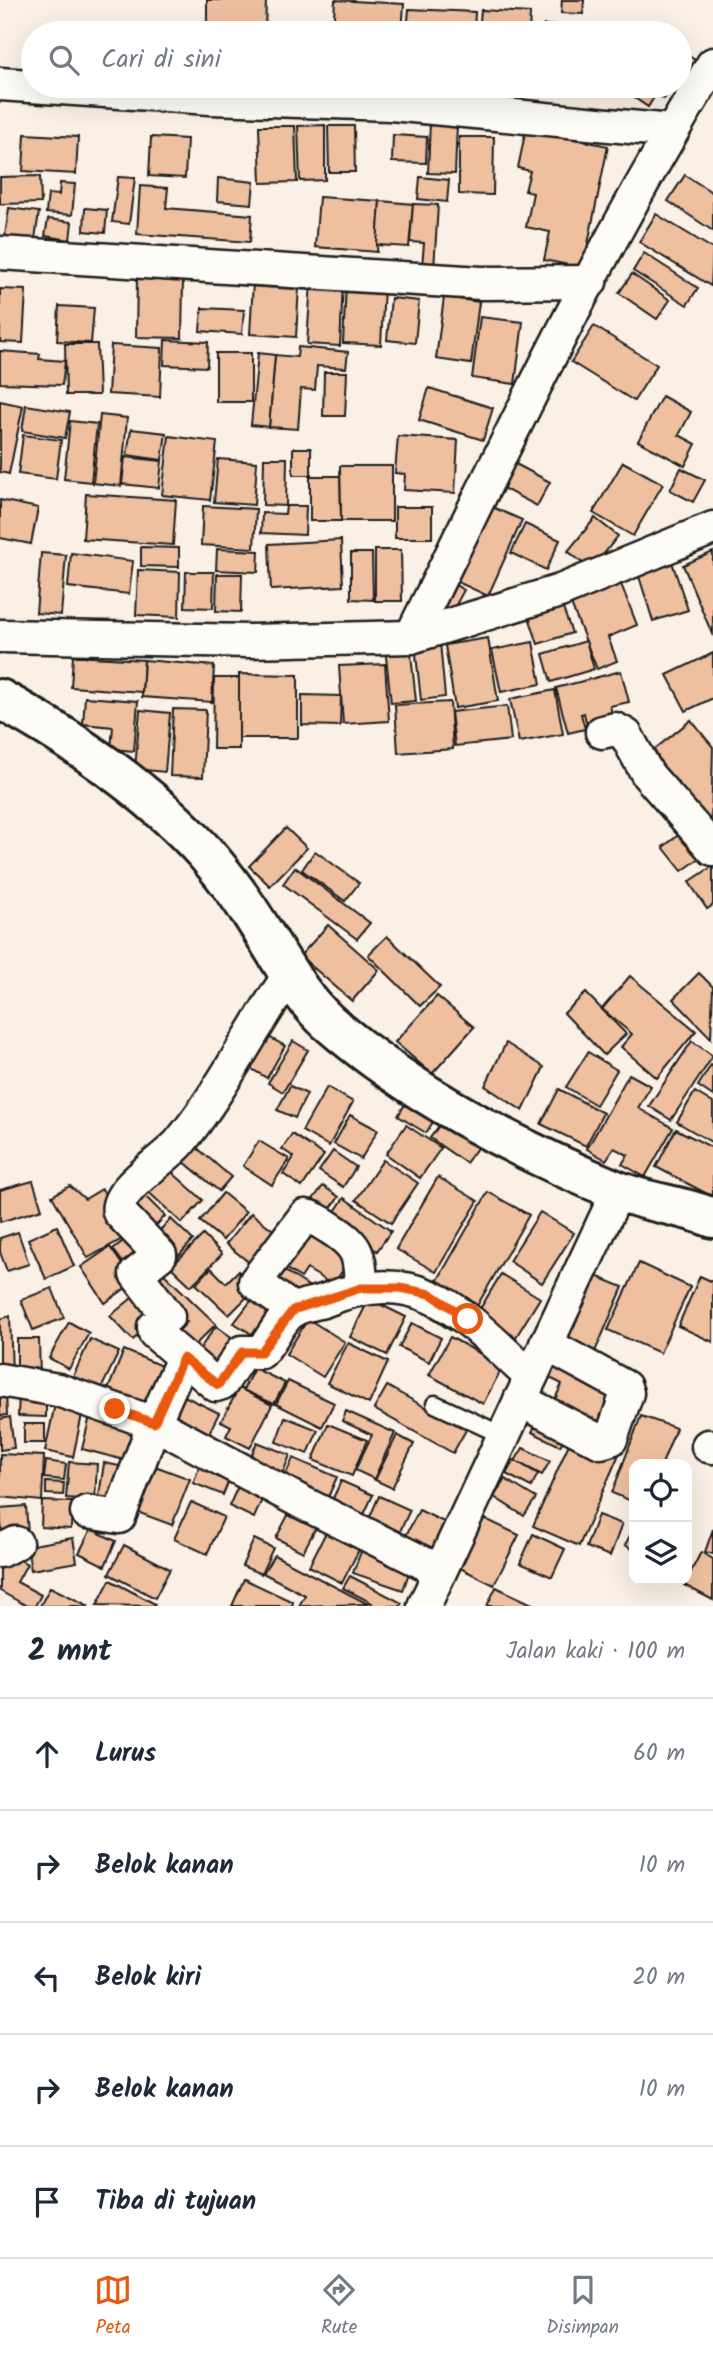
<!DOCTYPE html>
<html lang="id">
<head>
<meta charset="utf-8">
<style>
	:root { --surface:#fff; --page:#f6f6f7; --text:#1f2937; --muted:#747a83; --line:#e0e1e3; --accent:#ea580c }
	body { margin:0; font-family:Kalam,sans-serif; background:var(--page); color:var(--text) }
	.controls { position:absolute; right:21px; bottom:21px; display:grid; overflow:hidden; border-radius:14px; box-shadow:0 7px 28px #0002 }
	.controls button { width:63px; height:63px; display:grid; place-items:center; padding:0; border:0; border-bottom:2px solid var(--line); background:var(--surface); color:var(--text); font:35px sans-serif }
	.stop { position:absolute; width:21px; height:21px; margin:-16px; border:5px solid #ea580c; border-radius:50%; background:#fff }
	.stop.end { background:#ea580c; border-color:#fff; box-shadow:0 2px 7px #0008 }
	.list { margin:0; padding:0; list-style:none }
	h2 { display:flex; justify-content:space-between; align-items:center; height:91px; margin:0; padding:0 28px; font-size:30px }
	h2 small { font-size:23px; font-weight:400; color:var(--muted) }
	.list li { display:grid; grid-template-columns:46px 1fr auto; gap:21px; align-items:center; box-sizing:border-box; height:112px; padding:0 28px; border-top:2px solid var(--line) }
	.list b { display:block; font-size:26px; white-space:nowrap }
	.list em { font-size:23px; font-style:normal; color:var(--muted) }
	.icon { flex:none; width:38px; height:38px; fill:none; stroke:currentColor; stroke-width:2; stroke-linecap:round; stroke-linejoin:round }
	.map { position:relative; flex:none; width:713px; height:1606px; overflow:hidden }
	.search { position:absolute; background:var(--surface); box-shadow:0 7px 28px #0002; left:21px; right:21px; top:21px; height:77px; display:flex; align-items:center; gap:18px; box-sizing:border-box; padding:0 24px; border-radius:38px; color:var(--muted); font-size:26px }
	.sheet { height:651px; background:var(--surface) }
	nav { display:flex; justify-content:space-around; align-items:center; box-sizing:border-box; height:98px; border-top:2px solid var(--line); background:var(--surface); font-size:19px; color:var(--muted) }
	nav a { display:grid; justify-items:center; gap:4px }
	nav .on { color:var(--accent) }
	.map>svg:first-child { display:block }
</style>
</head>
<body>
<div class="map">
<svg width="713" height="1606" viewBox="0 0 713 1606">
	<rect width="100%" height="100%" fill="#faf0e5"/>
	<filter id="ink" filterUnits="userSpaceOnUse"><feTurbulence type="fractalNoise" baseFrequency=".0143" numOctaves="2"/><feDisplacementMap in="SourceGraphic" scale="14" xChannelSelector="R" yChannelSelector="G"/><feConvolveMatrix kernelMatrix="1 2 1 2 8 2 1 2 1" color-interpolation-filters="sRGB"/></filter>
	<g filter="url(#ink)">
		<g fill="#efc09f" stroke="#1c1c1c" stroke-width="2">
			<polygon points="207,0 266,0 265,33 231,33 232,25 207,25"/>
			<polygon points="335,0 404,4 402,33 333,33"/>
			<polygon points="562,0 584,0 583,14 561,13"/>
			<polygon points="409,9 475,12 474,33 407,33"/>
			<polygon points="481,10 530,13 529,33 479,33"/>
			<polygon points="544,25 578,28 578,33 543,33"/>
			<polygon points="680,50 701,64 681,94 672,88 664,99 656,94 648,107 617,86 680,86"/>
			<polygon points="430,122 457,123 455,174 428,173"/>
			<polygon points="325,125 325,180 300,181 298,126"/>
			<polygon points="259,126 295,126 297,182 261,183"/>
			<polygon points="328,126 354,126 355,172 329,172"/>
			<polygon points="526,129 608,146 583,268 544,260 550,232 526,227 533,193 525,191 530,171 518,168"/>
			<polygon points="25,134 78,137 76,174 23,171"/>
			<polygon points="393,135 427,137 426,163 392,162"/>
			<polygon points="151,137 187,139 185,178 149,176"/>
			<polygon points="459,137 494,137 493,195 459,194"/>
			<polygon points="685,175 713,193 713,231 668,201"/>
			<polygon points="40,176 41,203 0,204 0,177"/>
			<polygon points="118,177 135,178 129,224 112,222"/>
			<polygon points="420,177 449,180 447,202 418,199"/>
			<polygon points="218,178 254,182 252,204 217,201"/>
			<polygon points="60,183 75,184 72,215 46,213 48,194 59,195"/>
			<polygon points="140,186 168,188 166,208 252,215 250,242 137,234"/>
			<polygon points="319,197 380,201 377,252 315,247"/>
			<polygon points="380,201 413,204 409,247 377,245"/>
			<polygon points="413,204 438,205 434,269 422,267 424,243 410,242"/>
			<polygon points="9,208 39,212 35,239 5,236"/>
			<polygon points="85,208 107,210 105,233 84,231"/>
			<polygon points="656,214 713,249 711,286 639,242"/>
			<polygon points="48,219 72,222 70,240 45,236"/>
			<polygon points="644,253 698,288 687,305 633,271"/>
			<polygon points="632,274 670,300 657,319 619,293"/>
			<polygon points="137,278 183,279 182,338 136,337"/>
			<polygon points="311,281 343,283 340,346 307,344"/>
			<polygon points="253,282 299,285 296,337 250,334"/>
			<polygon points="346,285 384,287 381,345 343,343"/>
			<polygon points="0,289 26,290 23,343 0,342"/>
			<polygon points="444,297 479,302 471,364 436,359"/>
			<polygon points="391,298 419,301 415,343 387,340"/>
			<polygon points="59,306 94,308 91,343 57,341"/>
			<polygon points="202,308 244,310 242,334 200,331"/>
			<polygon points="480,317 523,322 515,384 472,378"/>
			<polygon points="594,326 657,365 634,401 571,362"/>
			<polygon points="165,340 208,342 207,367 164,365"/>
			<polygon points="65,344 97,344 99,395 66,395"/>
			<polygon points="111,345 162,348 160,397 108,394"/>
			<polygon points="298,347 348,352 346,368 317,366 315,390 301,389 298,429 269,427 275,355 297,357"/>
			<polygon points="0,351 40,354 39,359 65,361 62,385 0,383"/>
			<rect x="216" y="353" width="35" height="49"/>
			<polygon points="258,353 275,355 269,427 251,425"/>
			<polygon points="324,372 347,372 345,416 323,416"/>
			<polygon points="429,388 493,408 483,440 419,420"/>
			<polygon points="662,396 691,412 679,435 696,444 685,466 638,441"/>
			<polygon points="0,401 23,406 9,474 0,472"/>
			<polygon points="26,405 70,412 65,438 22,431"/>
			<polygon points="100,415 127,418 121,486 93,483"/>
			<polygon points="70,421 97,424 91,482 64,479"/>
			<polygon points="131,429 166,433 162,460 127,455"/>
			<polygon points="23,435 61,440 56,479 18,474"/>
			<polygon points="169,436 217,442 210,500 162,495"/>
			<polygon points="398,436 458,440 455,493 404,490 405,474 395,473"/>
			<rect x="293" y="448" width="18" height="27"/>
			<polygon points="125,457 162,461 159,488 122,484"/>
			<polygon points="264,458 287,458 286,506 263,505"/>
			<polygon points="218,459 257,462 254,505 214,502"/>
			<polygon points="510,461 550,482 537,506 497,485"/>
			<polygon points="623,462 663,484 633,536 593,513"/>
			<polygon points="340,466 392,466 392,521 341,521"/>
			<polygon points="681,468 705,480 693,502 670,490"/>
			<polygon points="310,476 340,476 341,521 310,521"/>
			<polygon points="86,494 176,500 173,545 83,539"/>
			<polygon points="0,500 38,508 31,544 0,538"/>
			<polygon points="483,503 522,520 488,596 449,578"/>
			<polygon points="203,506 256,509 254,548 201,545"/>
			<polygon points="286,506 306,506 305,535 261,533 262,513 285,514"/>
			<rect x="395" y="507" width="37" height="31"/>
			<polygon points="595,518 618,536 591,570 568,551"/>
			<polygon points="525,524 560,540 546,570 511,553"/>
			<polygon points="341,540 343,586 271,590 269,544"/>
			<polygon points="141,547 179,548 179,567 141,566"/>
			<polygon points="217,549 259,551 258,572 216,570"/>
			<polygon points="375,550 401,550 402,601 375,601"/>
			<polygon points="713,552 713,636 683,565"/>
			<polygon points="41,553 66,555 61,615 36,613"/>
			<polygon points="71,553 133,561 129,594 68,587"/>
			<polygon points="351,553 372,553 373,600 351,599"/>
			<polygon points="671,559 688,610 653,621 637,570"/>
			<polygon points="138,570 180,572 179,617 136,615"/>
			<polygon points="186,572 214,572 213,608 185,607"/>
			<polygon points="217,574 242,574 241,612 216,611"/>
			<polygon points="446,580 464,590 451,614 433,604"/>
			<polygon points="621,584 637,625 608,637 617,661 597,669 571,604"/>
			<polygon points="561,603 572,633 538,644 528,614"/>
			<polygon points="488,638 498,701 455,708 445,645"/>
			<polygon points="586,641 594,669 551,682 543,654"/>
			<polygon points="440,642 445,697 421,700 415,645"/>
			<polygon points="533,642 541,684 501,692 492,650"/>
			<polygon points="410,645 416,701 391,703 385,647"/>
			<polygon points="713,653 713,698 686,711 667,675"/>
			<polygon points="73,656 144,660 142,692 71,687"/>
			<polygon points="144,660 214,666 212,702 142,697"/>
			<polygon points="385,664 389,721 343,724 339,666"/>
			<polygon points="621,671 629,702 610,706 615,723 588,730 584,713 581,714 585,729 568,733 556,688"/>
			<polygon points="239,674 298,675 298,738 239,738"/>
			<polygon points="214,678 239,678 239,749 213,749"/>
			<polygon points="555,690 563,734 519,742 510,699"/>
			<polygon points="302,695 341,696 340,726 302,725"/>
			<polygon points="85,697 138,701 134,751 111,749 113,727 83,724"/>
			<polygon points="450,702 453,749 398,753 395,705"/>
			<polygon points="507,706 511,740 455,746 451,712"/>
			<polygon points="173,709 206,710 203,777 170,776"/>
			<polygon points="140,710 170,713 165,772 135,769"/>
			<polygon points="691,720 713,747 711,826 650,753"/>
			<polygon points="286,828 307,848 270,886 249,866"/>
			<polygon points="684,831 704,855 682,871 663,847"/>
			<polygon points="315,851 359,883 345,901 302,870"/>
			<polygon points="713,866 713,905 707,909 689,882"/>
			<polygon points="295,867 370,923 357,939 283,884"/>
			<polygon points="328,925 379,970 352,1001 300,956"/>
			<polygon points="387,936 440,987 420,1006 368,955"/>
			<polygon points="699,973 713,987 711,1038 673,999"/>
			<polygon points="630,976 696,1031 657,1078 621,1047 632,1034 602,1009"/>
			<polygon points="586,993 626,1034 604,1055 564,1013"/>
			<polygon points="437,996 474,1027 432,1074 395,1042"/>
			<polygon points="258,1031 285,1046 267,1078 240,1062"/>
			<polygon points="293,1041 308,1050 283,1092 268,1083"/>
			<polygon points="692,1041 713,1056 671,1120 649,1106"/>
			<polygon points="506,1043 544,1067 523,1111 485,1086"/>
			<polygon points="588,1052 617,1070 596,1105 566,1087"/>
			<polygon points="711,1065 713,1067 713,1096 698,1086"/>
			<polygon points="629,1074 651,1086 638,1108 673,1128 645,1177 622,1164 628,1155 614,1148 606,1160 587,1149"/>
			<polygon points="290,1086 307,1094 295,1118 277,1110"/>
			<polygon points="327,1087 353,1102 329,1146 302,1131"/>
			<polygon points="559,1089 603,1113 586,1146 541,1124"/>
			<polygon points="412,1092 441,1109 426,1133 398,1116"/>
			<polygon points="695,1092 713,1103 713,1143 677,1122"/>
			<polygon points="450,1111 485,1137 466,1163 430,1138"/>
			<polygon points="350,1115 378,1130 361,1159 334,1144"/>
			<polygon points="406,1125 441,1148 420,1178 386,1154"/>
			<polygon points="676,1129 713,1148 713,1197 656,1167"/>
			<polygon points="292,1134 324,1155 302,1187 283,1174 294,1157 282,1149"/>
			<polygon points="259,1141 289,1159 272,1185 243,1166"/>
			<polygon points="195,1146 231,1177 219,1191 183,1161"/>
			<polygon points="333,1151 356,1167 343,1187 319,1171"/>
			<polygon points="383,1160 418,1183 391,1223 356,1200"/>
			<polygon points="164,1165 203,1200 182,1223 143,1187"/>
			<polygon points="438,1177 478,1201 436,1272 396,1249"/>
			<polygon points="33,1181 42,1209 0,1222 0,1190"/>
			<polygon points="70,1186 85,1199 102,1189 117,1216 111,1219 122,1239 88,1258 52,1196"/>
			<polygon points="323,1186 339,1197 324,1217 308,1206"/>
			<polygon points="139,1190 165,1216 151,1231 124,1205"/>
			<polygon points="488,1192 529,1215 473,1313 432,1290"/>
			<polygon points="223,1193 246,1212 223,1240 200,1221"/>
			<polygon points="344,1198 391,1231 377,1251 330,1219"/>
			<polygon points="540,1212 574,1233 542,1283 509,1261"/>
			<polygon points="251,1213 281,1236 256,1268 226,1244"/>
			<polygon points="171,1219 193,1240 174,1261 151,1239"/>
			<polygon points="305,1222 355,1252 333,1285 307,1269 301,1278 279,1264"/>
			<polygon points="57,1226 74,1266 46,1279 28,1239"/>
			<polygon points="18,1232 29,1264 7,1271 0,1252 0,1238"/>
			<polygon points="203,1235 222,1254 191,1286 171,1267"/>
			<polygon points="127,1238 144,1262 130,1273 113,1249"/>
			<polygon points="110,1247 134,1282 105,1303 81,1267"/>
			<polygon points="639,1263 690,1287 660,1353 608,1330"/>
			<polygon points="277,1266 310,1287 298,1305 265,1285"/>
			<polygon points="211,1268 226,1283 238,1271 255,1289 229,1315 196,1284"/>
			<polygon points="160,1270 216,1324 190,1350 175,1335 187,1322 148,1281"/>
			<polygon points="501,1274 540,1298 516,1337 477,1314"/>
			<polygon points="591,1274 623,1287 594,1354 561,1340"/>
			<polygon points="700,1276 713,1282 713,1342 678,1326"/>
			<polygon points="52,1288 64,1318 33,1330 21,1300"/>
			<polygon points="257,1293 280,1312 263,1341 234,1323"/>
			<polygon points="137,1294 156,1318 133,1340 110,1316"/>
			<polygon points="369,1299 406,1317 387,1355 350,1337"/>
			<polygon points="431,1300 458,1316 450,1330 424,1313"/>
			<polygon points="10,1316 12,1373 0,1373 0,1319"/>
			<polygon points="308,1319 345,1342 323,1377 286,1354"/>
			<polygon points="69,1322 89,1333 69,1369 49,1358"/>
			<polygon points="412,1323 441,1338 429,1362 399,1347"/>
			<polygon points="216,1326 241,1344 219,1374 196,1354"/>
			<polygon points="450,1337 503,1366 483,1404 429,1375"/>
			<polygon points="17,1339 39,1339 40,1380 17,1380"/>
			<polygon points="90,1339 119,1352 100,1391 72,1379"/>
			<polygon points="348,1343 388,1362 369,1404 327,1383"/>
			<polygon points="124,1350 164,1367 147,1409 107,1392"/>
			<polygon points="553,1357 617,1387 596,1432 550,1410 562,1384 544,1375"/>
			<polygon points="254,1368 285,1383 274,1404 243,1390"/>
			<polygon points="288,1381 334,1403 322,1427 276,1404"/>
			<polygon points="387,1386 466,1430 453,1453 374,1409"/>
			<polygon points="239,1388 272,1405 250,1448 226,1436 231,1426 221,1421"/>
			<polygon points="0,1389 6,1389 7,1415 0,1416"/>
			<polygon points="19,1392 46,1393 46,1417 18,1416"/>
			<polygon points="176,1392 219,1413 205,1441 162,1420"/>
			<polygon points="55,1404 83,1410 73,1457 45,1451"/>
			<polygon points="346,1411 395,1433 374,1479 355,1470 372,1435 342,1421"/>
			<polygon points="91,1412 141,1426 132,1462 82,1449"/>
			<polygon points="541,1414 569,1429 560,1446 532,1432"/>
			<polygon points="641,1416 676,1428 662,1464 634,1464 634,1502 612,1493"/>
			<polygon points="10,1417 14,1448 0,1450 0,1419"/>
			<polygon points="285,1417 318,1430 308,1454 276,1442"/>
			<rect x="24" y="1424" width="21" height="19"/>
			<polygon points="328,1424 367,1440 352,1476 313,1460"/>
			<polygon points="574,1432 620,1452 579,1546 533,1526"/>
			<polygon points="397,1435 414,1444 392,1488 375,1480"/>
			<polygon points="257,1442 290,1455 280,1480 247,1466"/>
			<polygon points="523,1448 550,1461 542,1475 515,1461"/>
			<polygon points="0,1454 44,1456 42,1501 0,1497"/>
			<polygon points="293,1458 337,1477 325,1504 281,1485"/>
			<polygon points="514,1460 538,1474 531,1487 506,1474"/>
			<polygon points="46,1461 66,1464 64,1480 44,1478"/>
			<polygon points="69,1462 97,1464 95,1500 66,1498"/>
			<polygon points="104,1463 125,1467 119,1502 98,1503"/>
			<polygon points="201,1463 231,1475 223,1495 193,1483"/>
			<polygon points="155,1466 190,1479 172,1525 137,1512"/>
			<polygon points="505,1479 536,1498 524,1516 494,1497"/>
			<polygon points="341,1481 373,1495 360,1523 328,1509"/>
			<polygon points="46,1482 64,1483 63,1495 46,1494"/>
			<polygon points="239,1484 264,1495 254,1518 229,1506"/>
			<polygon points="379,1496 410,1510 395,1542 365,1528"/>
			<polygon points="42,1501 72,1502 71,1529 41,1527"/>
			<polygon points="191,1502 224,1517 207,1554 174,1539"/>
			<polygon points="294,1504 321,1518 303,1552 276,1538"/>
			<polygon points="26,1506 28,1534 2,1537 0,1508"/>
			<polygon points="419,1510 446,1523 430,1554 403,1541"/>
			<polygon points="598,1515 622,1524 610,1556 586,1547"/>
			<polygon points="479,1516 519,1535 494,1585 460,1568 473,1541 468,1539"/>
			<polygon points="330,1524 364,1540 342,1583 309,1566"/>
			<polygon points="634,1528 634,1550 625,1545"/>
			<polygon points="91,1529 116,1541 105,1566 79,1553"/>
			<polygon points="713,1529 713,1554 705,1552"/>
			<polygon points="533,1534 565,1549 552,1577 520,1563"/>
			<polygon points="73,1538 77,1562 31,1570 27,1546"/>
			<polygon points="254,1539 273,1548 261,1574 242,1566"/>
			<polygon points="124,1545 170,1569 155,1598 109,1574"/>
			<polygon points="362,1549 411,1567 403,1590 353,1573"/>
			<polygon points="701,1552 713,1559 713,1600 684,1585"/>
			<polygon points="9,1554 27,1564 17,1582 41,1595 35,1606 27,1606 0,1591 0,1570"/>
			<polygon points="274,1555 368,1604 299,1606 305,1595 263,1573"/>
			<polygon points="350,1576 402,1603 400,1606 371,1606 372,1603 343,1588"/>
			<polygon points="244,1579 293,1602 292,1606 232,1606"/>
			<polygon points="110,1580 155,1604 154,1606 97,1605"/>
			<polygon points="50,1587 89,1606 40,1606"/>
			<polygon points="496,1587 534,1605 534,1606 487,1606"/>
		</g>
		<g fill="none" stroke-linecap="round" stroke-linejoin="round">
			<g stroke="#1c1c1c" stroke-width="21">
				<polyline id="service" points="435,1404 504,1436"/>
			</g>
			<g stroke="#1c1c1c" stroke-width="37">
				<g id="minor">
					<polyline points="0,84 210,98 391,104 671,131"/>
					<polyline points="0,253 481,283 590,282"/>
					<polyline points="0,636 250,641 411,637 560,591 713,528"/>
					<path d="M411,637C506,444 599,247 713,64"/>
					<polyline points="602,732 615,729 626,735 648,775 713,849"/>
					<path d="M288,977C250,1032 222,1091 180,1142C166,1159 113,1191 119,1212L160,1255L136,1274L168,1316L154,1327L155,1333L216,1385L222,1383L242,1352H261C271,1341 282,1317 294,1310C303,1304 316,1304 326,1300C423,1261 465,1317 531,1377"/>
					<path d="M293,1310L255,1282L305,1216C314,1217 322,1223 330,1228C359,1246 360,1255 361,1288"/>
					<polyline points="0,1380 58,1390 154,1423 183,1358"/>
					<polyline points="520,1400 601,1442 611,1439 627,1393 625,1387 546,1344"/>
					<polyline points="708,1446 713,1447"/>
					<polyline points="87,1512 119,1517 154,1423 301,1502 440,1571"/>
					<polyline points="0,1551 16,1543"/>
					<polyline points="424,1606 618,1191"/>
				</g>
			</g>
			<g stroke="#1c1c1c" stroke-width="44">
				<path id="secondary" d="M0,699C75,741 149,790 207,855C228,879 249,909 266,937C286,968 300,996 328,1022C408,1092 518,1150 616,1190C647,1203 682,1205 713,1218"/>
			</g>
			<use href="#service" stroke="#fdfcf7" stroke-width="16"/>
			<use href="#minor" stroke="#fdfcf7" stroke-width="32"/>
			<use href="#secondary" stroke="#fdfcf7" stroke-width="38"/>
		</g>
	</g>
	<g fill="none" stroke-linecap="round" stroke-linejoin="round" filter="url(#ink)">
		<polyline stroke="#ea580c" stroke-width="9" points="115,1409 154,1423 183,1358 218,1385 242,1352 261,1352 293,1310 361,1288 400,1288 431,1294 468,1319"/>
	</g>
</svg>
<div class="controls">
<button><svg class="icon" aria-label="locate" viewBox="0 0 24 24"><circle cx="12" cy="12" r="6"/><path d="M12 2v4M12 18v4M2 12h4M18 12h4"/></svg></button>
<button><svg class="icon" aria-label="layers" viewBox="0 0 24 24"><path d="M12 4l9 5-9 5-9-5zM3 14l9 5 9-5"/></svg></button>
</div>
<div class="stop" style="left:468px;top:1319px"></div>
<div class="stop end" style="left:115px;top:1409px"></div>
<div class="search"><svg class="icon" aria-label="search" viewBox="0 0 24 24"><circle cx="10" cy="10" r="6"/><path d="M15 15l6 6"/></svg>Cari di sini</div>
</div>
<section class="sheet">
<h2>2 mnt<small>Jalan kaki · 100 m</small></h2>
<ul class="list">
<li><svg class="icon" aria-label="ahead" viewBox="0 0 24 24"><path d="M12 20V5M6 11l6-6 6 6"/></svg><div><b>Lurus</b></div><em>60 m</em></li>
<li><svg class="icon" aria-label="right" viewBox="0 0 24 24"><path d="M7 20v-9h11M14 6l5 5-5 5"/></svg><div><b>Belok kanan</b></div><em>10 m</em></li>
<li><svg class="icon" aria-label="left" viewBox="0 0 24 24"><path d="M17 20v-9H6M10 6l-5 5 5 5"/></svg><div><b>Belok kiri</b></div><em>20 m</em></li>
<li><svg class="icon" aria-label="right" viewBox="0 0 24 24"><path d="M7 20v-9h11M14 6l5 5-5 5"/></svg><div><b>Belok kanan</b></div><em>10 m</em></li>
<li><svg class="icon" aria-label="arrive" viewBox="0 0 24 24"><path d="M6 21V4h12l-3 4 3 4H6"/></svg><div><b>Tiba di tujuan</b></div></li>
</ul>
</section>
<nav>
<a class="on"><svg class="icon" aria-label="map" viewBox="0 0 24 24"><path d="M3 6l6-2 6 2 6-2v14l-6 2-6-2-6 2zM9 4v14M15 6v14"/></svg>Peta</a>
<a><svg class="icon" aria-label="directions" viewBox="0 0 24 24"><path d="M12 3l9 9-9 9-9-9zM9 14v-3h6M13 9l2 2-2 2"/></svg>Rute</a>
<a><svg class="icon" aria-label="saved" viewBox="0 0 24 24"><path d="M7 4h10v16l-5-4-5 4z"/></svg>Disimpan</a>
</nav>
</body>
</html>
